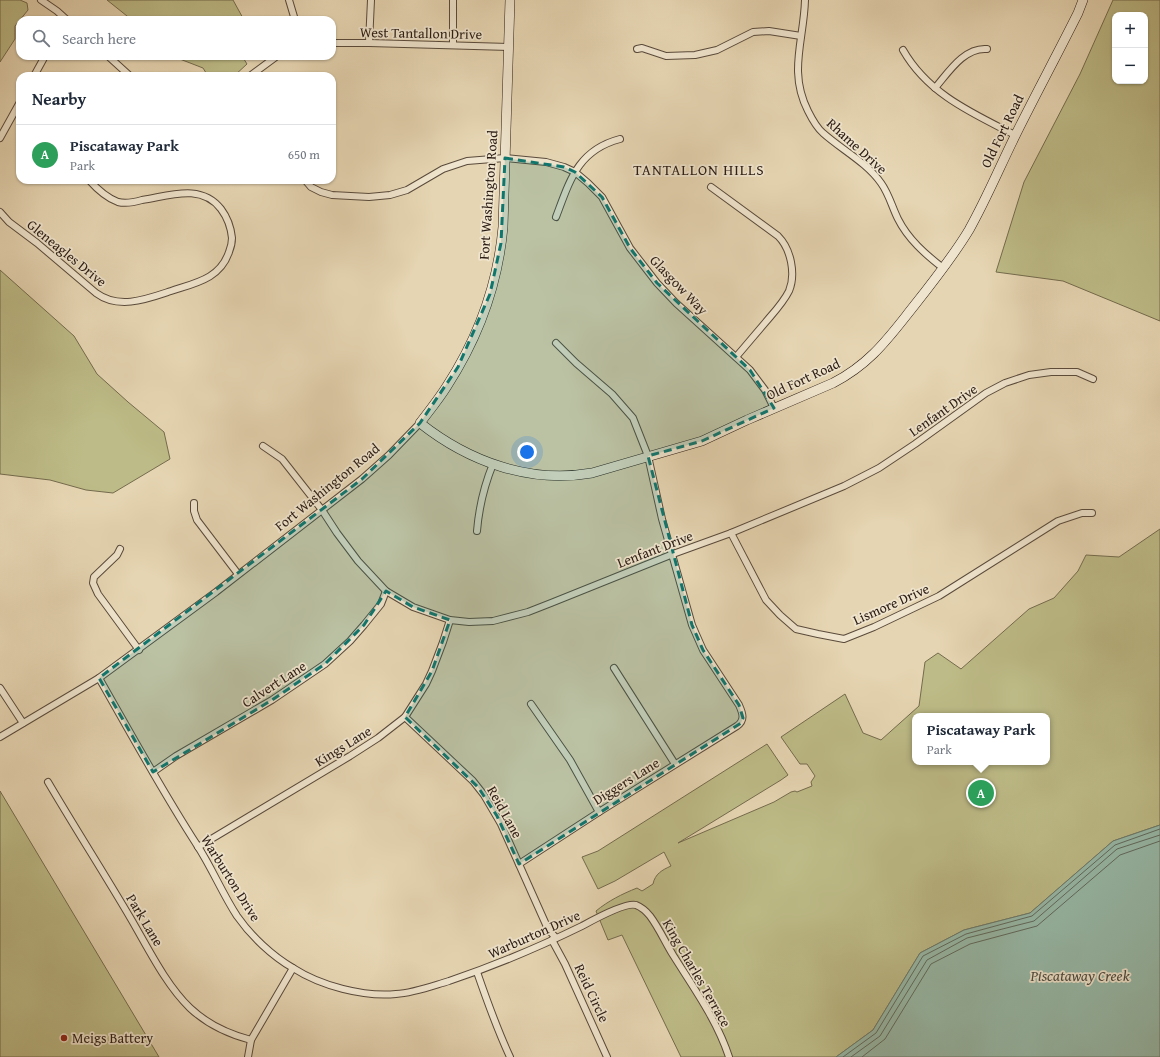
<!DOCTYPE html>
<html lang="en">
<head>
<meta charset="utf-8">
<style>
	:root { --surface:#fff; --page:#f6f6f7; --text:#1f2937; --muted:#747a83; --line:#e0e1e3; --accent:#111827 }
	body { margin:0; font-family:"Gentium Book Plus",serif; background:var(--page); color:var(--text) }
	.controls { position:absolute; right:12px; top:12px; display:grid; overflow:hidden; border-radius:8px; box-shadow:0 1px 3px #0004 }
	.controls button { width:36px; height:36px; display:grid; place-items:center; padding:0; border:0; border-bottom:1px solid var(--line); background:var(--surface); color:var(--text); font:20px sans-serif }
	.you { position:absolute; left:527px; top:452px; width:14px; height:14px; margin:-10px; border:3px solid #fff; border-radius:50%; background:#1a73e8; box-shadow:0 0 0 6px #1a73e833 }
	.badge { display:grid; place-items:center; width:26px; height:26px; border-radius:50%; background:var(--accent); color:#fff; font-size:13px; font-weight:700 }
	.pin { position:absolute; translate:-50% -50%; border:2px solid #fff; box-shadow:0 1px 4px #0006 }
	.popup { position:absolute; left:912px; top:713px; width:138px; height:52px; box-sizing:border-box; display:grid; place-content:center; border-radius:8px; background:var(--surface); filter:drop-shadow(0 1px 3px #0005); font-size:13px; white-space:nowrap; color:var(--muted) }
	.popup b { font-size:15px; color:var(--text) }
	.popup::after { content:''; position:absolute; left:50%; top:100%; margin-left:-8px; border:8px solid transparent; border-top-color:var(--surface) }
	.list { margin:0; padding:0; list-style:none }
	h2 { display:flex; justify-content:space-between; align-items:center; height:52px; margin:0; padding:0 16px; font-size:17px }
	h2 small { font-size:13px; font-weight:400; color:var(--muted) }
	.list li { display:grid; grid-template-columns:26px 1fr auto; gap:12px; align-items:center; box-sizing:border-box; height:60px; padding:0 16px; border-top:1px solid var(--line) }
	.list b { display:block; font-size:15px; white-space:nowrap }
	.list p { margin:0; font-size:13px; white-space:nowrap; color:var(--muted) }
	.list em { font-size:13px; font-style:normal; color:var(--muted) }
	.icon { flex:none; width:22px; height:22px; fill:none; stroke:currentColor; stroke-width:2; stroke-linecap:round; stroke-linejoin:round }
	.map { position:relative; flex:none; width:1160px; height:1057px; overflow:hidden }
	.search { position:absolute; background:var(--surface); box-shadow:0 1px 3px #0004; left:16px; top:16px; width:320px; height:44px; display:flex; align-items:center; gap:10px; box-sizing:border-box; padding:0 14px; border-radius:12px; color:var(--muted); font-size:15px }
	.panel { position:absolute; background:var(--surface); box-shadow:0 1px 3px #0004; left:16px; top:72px; width:320px; height:112px; border-radius:12px }
	.map>svg:first-child { display:block }
</style>
</head>
<body>
<div class="map">
<svg width="1160" height="1057" viewBox="0 0 1160 1057">
	<rect width="100%" height="100%" fill="#e6d5b2"/>
	<filter id="stains"><feTurbulence type="fractalNoise" baseFrequency=".005" numOctaves="4"/><feColorMatrix values="0 0 0 0 .2 0 0 0 0 .09 0 0 0 0 .02 0 0 0 .5 -.17"/></filter>
	<radialGradient id="worn" r=".72"><stop offset=".6" stop-color="#630" stop-opacity="0"/><stop offset="1" stop-color="#630" stop-opacity=".3"/></radialGradient>
	<g fill="#bdbb87" stroke="#746b4d" fill-rule="evenodd">
		<polygon points="0,0 20,0 27,3 28,10 15,26 15,39 0,62"/>
		<polygon points="107,0 233,0 244,20 132,20"/>
		<path d="M1113,0H1160V321L1063,281L996,272L1024,182L1080,74ZM1115,15H1145V81H1115Z"/>
		<polygon points="172,56 242,56 247,64 234,76 208,76 203,68"/>
		<polygon points="0,270 74,336 97,374 128,402 164,432 170,459 113,493 86,490 50,480 0,474"/>
		<path d="M1160,529V825L1113,841L1030,913L964,930L920,953L873,1030L836,1057H681L622,935L608,940L596,911C608,901 622,894 637,888L642,891L653,884C655,874 662,870 671,866L664,852L615,881L598,889L582,857L598,851L767,744L788,775L781,780L678,843L774,802L791,792L795,791L797,792L812,786L811,782L815,776L807,764H800L781,737L845,694L863,733L881,740L919,706L925,662L938,653L961,669L1029,609L1054,598L1078,571L1086,555L1119,557ZM915,716H1047V762H915Z"/>
		<polygon points="0,791 159,1057 0,1057"/>
	</g>
	<polygon fill="#97b9a8" stroke="#6b7a6c" points="1160,825 1160,1057 836,1057 873,1030 920,953 964,930 1030,913 1113,841"/>
	<g fill="none" stroke-linecap="round" stroke-linejoin="round">
		<g stroke="#606a5e" stroke-width="1">
			<polyline points="843,1057 876,1033 923,956 966,934 1032,916 1115,845 1160,829"/>
			<polyline points="851,1057 880,1036 927,960 967,938 1034,921 1117,849 1160,835"/>
			<polyline points="862,1057 885,1039 931,964 970,944 1037,926 1120,855 1160,841"/>
		</g>
		<g stroke="#594a3b" stroke-width="8">
			<g id="street">
				<polyline points="41,0 57,11 67,20"/>
				<polyline points="289,0 295,20"/>
				<path d="M805,0C804,40 788,72 808,111C812,119 817,128 823,133C842,150 866,162 881,183C889,194 892,207 898,219C908,239 925,254 943,268"/>
				<polyline points="332,43 369,43 509,47"/>
				<polyline points="369,43 371,0"/>
				<polyline points="453,45 453,0"/>
				<polyline points="637,49 642,48 666,56 695,55 717,50 753,32 769,31 801,36"/>
				<path d="M903,50C928,94 972,113 1015,135"/>
				<polyline points="108,56 130,76"/>
				<polyline points="34,76 45,56"/>
				<polyline points="250,76 277,56"/>
				<path d="M935,88C948,73 964,47 987,49"/>
				<polyline points="0,138 20,102"/>
				<polyline points="305,180 311,187 321,192 332,195 369,197 390,195 407,190 443,169 467,161 505,158 546,162 564,167 575,172 588,183 602,197 630,248 657,283 676,303 750,370 765,390 774,408"/>
				<path d="M711,187L778,236C791,249 796,274 789,291C784,301 777,309 770,317C759,330 747,344 736,357"/>
				<path d="M0,212L9,222L37,243L96,293C119,310 147,299 171,291C195,283 220,279 229,252C231,247 232,243 232,238C231,228 227,217 221,209C201,183 169,196 142,200C135,202 126,204 118,202C107,198 97,189 89,180"/>
				<path d="M556,217C570,180 578,150 620,139"/>
				<polyline points="263,446 282,459 322,510 337,533 358,561 386,591 413,607 450,620 469,622 493,621 528,612 551,603 673,554 731,533 844,486 879,468 915,444 986,393 1005,383 1029,375 1051,372 1077,372 1093,379"/>
				<polyline points="194,503 194,511 197,520 238,574"/>
				<path d="M477,531C479,507 484,486 493,464"/>
				<polyline points="731,533 766,600 780,615 796,629 818,634 844,639 874,627 939,596 1058,521 1082,513 1092,513"/>
				<polyline points="120,549 117,555 94,577 93,583 98,594 139,650"/>
				<polyline points="614,668 675,764"/>
				<path d="M99,678C131,734 162,791 197,845C212,868 222,893 237,916C251,936 272,956 293,968C321,986 363,997 396,994C414,993 432,986 449,981C494,966 539,947 582,926C593,920 625,902 636,905C641,907 646,911 650,916C659,928 665,942 673,955C693,987 717,1020 729,1057"/>
				<polyline points="0,688 23,723"/>
				<polyline points="531,704 570,760 599,812"/>
				<polyline points="405,717 473,781 484,795 501,824 548,929 556,938"/>
				<polyline points="0,737 99,678 216,592 362,479 389,455 420,423"/>
				<polyline points="153,772 176,756 272,700 325,664 350,641 364,625 381,604 386,591"/>
				<path d="M48,782C75,828 104,873 131,919C148,948 166,985 190,1008C207,1024 228,1034 251,1040"/>
				<polyline points="198,847 350,756 378,738 405,717 426,684 432,671 443,642 450,620"/>
				<path d="M519,864L599,812L737,726C745,720 743,714 739,705L703,650L692,625L662,519L648,456L633,418L612,394L576,363L556,343"/>
				<polyline points="552,940 565,964 607,1057"/>
				<path d="M477,972C487,1001 497,1029 510,1057"/>
				<polyline points="248,1057 251,1040 293,968"/>
			</g>
		</g>
		<g stroke="#2a1b13" stroke-width="10">
			<path id="secondary" d="M510,0L503,227C498,284 478,338 447,386C439,399 429,411 420,423C468,461 529,484 592,473L702,441L747,420L833,383C866,366 884,344 906,316C928,288 951,260 969,230C987,198 1001,164 1017,132C1037,92 1058,53 1078,13L1083,0"/>
		</g>
		<use href="#street" stroke="#efe4cd" stroke-width="6"/>
		<use href="#secondary" stroke="#efe4cd" stroke-width="9"/>
	</g>
	<path fill="#0f766e" fill-opacity="0.2" stroke="#0f766e" stroke-width="3" stroke-dasharray="8 5" stroke-linejoin="round" d="M505,158L564,167L575,172L602,197L630,248L657,283L750,370L774,408L702,441L648,456L692,625L703,650L739,705L743,718L741,723L519,864L497,816L478,787L405,717L432,671L450,620L413,607L386,591L364,625L325,664L272,700L153,772L99,678L362,479L420,423L458,367L490,294L501,243Z"/>
	<circle fill="#8f2418" stroke="#efe4cd" stroke-width="1.5" cx="64" cy="1038" r="4"/>
	<g text-anchor="middle" stroke-width="3.5" stroke-linejoin="round" paint-order="stroke">
		<g font-size="14" fill="#2a1b13" stroke="#efe4cd">
			<text transform="translate(421 33) rotate(1)" y="5">West Tantallon Drive</text>
			<text transform="translate(1002 131) rotate(-64)" y="5">Old Fort Road</text>
			<text transform="translate(857 146) rotate(42)" y="5">Rhame Drive</text>
			<text transform="translate(488 195) rotate(-86)" y="5">Fort Washington Road</text>
			<text transform="translate(67 253) rotate(39)" y="5">Gleneagles Drive</text>
			<text transform="translate(679 285) rotate(46)" y="5">Glasgow Way</text>
			<text transform="translate(803 379) rotate(-25)" y="5">Old Fort Road</text>
			<text transform="translate(943 410) rotate(-35)" y="5">Lenfant Drive</text>
			<text transform="translate(327 487) rotate(-39)" y="5">Fort Washington Road</text>
			<text transform="translate(655 549) rotate(-21)" y="5">Lenfant Drive</text>
			<text transform="translate(891 604) rotate(-24)" y="5">Lismore Drive</text>
			<text transform="translate(274 684) rotate(-33)" y="5">Calvert Lane</text>
			<text transform="translate(343 746) rotate(-32)" y="5">Kings Lane</text>
			<text transform="translate(626 781) rotate(-32)" y="5">Diggers Lane</text>
			<text transform="translate(505 812) rotate(61)" y="5">Reid Lane</text>
			<text transform="translate(231 878) rotate(58)" y="5">Warburton Drive</text>
			<text transform="translate(145 920) rotate(59)" y="5">Park Lane</text>
			<text transform="translate(534 934) rotate(-24)" y="5">Warburton Drive</text>
			<text transform="translate(697 973) rotate(60)" y="5">King Charles Terrace</text>
			<text transform="translate(592 993) rotate(65)" y="5">Reid Circle</text>
		</g>
		<g font-size="14" fill="#2a1b13" stroke="#efe4cd" text-anchor="start">
			<text x="72" y="1043">Meigs Battery</text>
		</g>
		<g font-size="15" letter-spacing="1" fill="#2a1b13" stroke="#efe4cd">
			<text x="699" y="175">TANTALLON HILLS</text>
		</g>
		<g font-size="15" font-style="italic" fill="#4b4a40" stroke="#efe4cd">
			<text x="1080" y="981">Piscataway Creek</text>
		</g>
	</g>
	<rect width="100%" height="100%" filter="url(#stains)"/>
	<rect width="100%" height="100%" fill="url(#worn)"/>
</svg>
<div class="controls">
<button>+</button>
<button>−</button>
</div>
<div class="you"></div>
<div class="pin badge" style="left:981px;top:793px;background:#2e9e5b">A</div>
<div class="popup"><b>Piscataway Park</b>Park</div>
<div class="search"><svg class="icon" aria-label="search" viewBox="0 0 24 24"><circle cx="10" cy="10" r="6"/><path d="M15 15l6 6"/></svg>Search here</div>
<section class="panel">
<h2>Nearby<small></small></h2>
<ul class="list">
<li><span class="badge" style="background:#2e9e5b">A</span><div><b>Piscataway Park</b><p>Park</p></div><em>650 m</em></li>
</ul>
</section>
</div>
</body>
</html>
